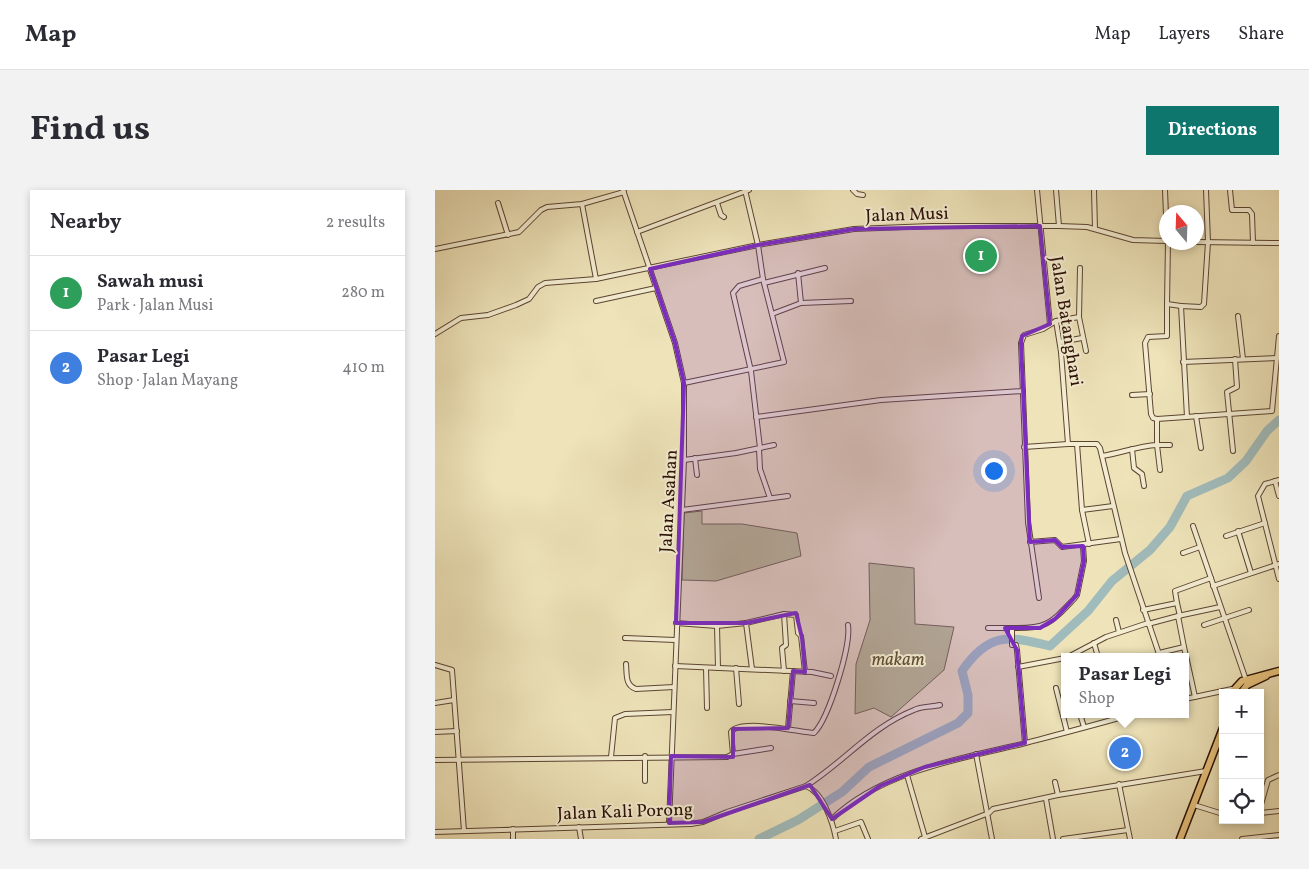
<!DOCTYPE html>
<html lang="en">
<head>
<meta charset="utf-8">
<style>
	:root { --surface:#fff; --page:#f2f2f3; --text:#2b2b33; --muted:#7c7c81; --line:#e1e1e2; --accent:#0f766e }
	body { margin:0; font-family:Vollkorn,serif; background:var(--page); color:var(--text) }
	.controls { position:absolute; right:15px; bottom:15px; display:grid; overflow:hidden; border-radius:0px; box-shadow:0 2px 8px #0003 }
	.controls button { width:45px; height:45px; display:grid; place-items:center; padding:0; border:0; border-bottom:1px solid var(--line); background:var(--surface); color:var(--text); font:25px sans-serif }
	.compass { position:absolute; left:724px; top:15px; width:45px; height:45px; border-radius:50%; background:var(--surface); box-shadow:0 2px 8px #0003; rotate:341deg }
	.you { position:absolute; left:558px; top:280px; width:18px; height:18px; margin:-12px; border:4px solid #fff; border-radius:50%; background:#1a73e8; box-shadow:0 0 0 8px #1a73e833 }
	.badge { display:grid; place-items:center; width:32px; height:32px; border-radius:50%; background:var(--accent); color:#fff; font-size:16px; font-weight:700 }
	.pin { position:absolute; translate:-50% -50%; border:2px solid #fff; box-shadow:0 1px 5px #0006 }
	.popup { position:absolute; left:626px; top:463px; width:128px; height:65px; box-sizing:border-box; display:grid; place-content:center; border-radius:0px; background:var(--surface); filter:drop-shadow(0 1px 4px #0005); font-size:16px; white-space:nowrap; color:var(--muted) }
	.popup b { font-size:19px; color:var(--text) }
	.popup::after { content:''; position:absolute; left:50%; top:100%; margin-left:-10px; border:10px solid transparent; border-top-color:var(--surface) }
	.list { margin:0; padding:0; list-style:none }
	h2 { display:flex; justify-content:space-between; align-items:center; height:65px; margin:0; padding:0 20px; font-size:21px }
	h2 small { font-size:16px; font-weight:400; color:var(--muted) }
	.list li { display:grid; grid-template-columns:32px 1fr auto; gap:15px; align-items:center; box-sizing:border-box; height:75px; padding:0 20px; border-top:1px solid var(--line) }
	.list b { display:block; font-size:19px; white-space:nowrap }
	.list p { margin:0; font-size:16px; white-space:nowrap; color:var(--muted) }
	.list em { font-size:16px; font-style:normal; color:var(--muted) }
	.icon { flex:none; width:28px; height:28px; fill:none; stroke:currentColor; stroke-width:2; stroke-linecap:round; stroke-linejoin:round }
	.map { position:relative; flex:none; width:844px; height:649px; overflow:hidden; border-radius:0px }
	header { display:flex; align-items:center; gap:30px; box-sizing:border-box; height:70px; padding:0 25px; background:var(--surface); border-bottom:1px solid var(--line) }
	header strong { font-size:24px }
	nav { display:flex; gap:28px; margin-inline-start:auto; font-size:18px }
	.intro { display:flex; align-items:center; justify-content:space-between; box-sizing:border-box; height:120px; padding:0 30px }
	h1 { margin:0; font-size:35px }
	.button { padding:12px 22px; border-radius:0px; background:var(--accent); color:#fff; font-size:18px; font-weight:700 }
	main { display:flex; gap:30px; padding:0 30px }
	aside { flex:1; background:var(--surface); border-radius:0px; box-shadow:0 2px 8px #0003 }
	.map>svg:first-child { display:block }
</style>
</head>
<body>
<header>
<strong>Map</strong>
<nav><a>Map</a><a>Layers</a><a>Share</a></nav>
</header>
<div class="intro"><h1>Find us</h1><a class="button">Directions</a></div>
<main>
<aside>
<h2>Nearby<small>2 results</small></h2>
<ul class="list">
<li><span class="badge" style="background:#2e9e5b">1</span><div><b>Sawah musi</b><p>Park · Jalan Musi</p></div><em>280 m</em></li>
<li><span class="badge" style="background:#3f7fe0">2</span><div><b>Pasar Legi</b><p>Shop · Jalan Mayang</p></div><em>410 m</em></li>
</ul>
</aside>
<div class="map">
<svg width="844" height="649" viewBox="0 0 844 649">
	<rect width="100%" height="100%" fill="#eee3b9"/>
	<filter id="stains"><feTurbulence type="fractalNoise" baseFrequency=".004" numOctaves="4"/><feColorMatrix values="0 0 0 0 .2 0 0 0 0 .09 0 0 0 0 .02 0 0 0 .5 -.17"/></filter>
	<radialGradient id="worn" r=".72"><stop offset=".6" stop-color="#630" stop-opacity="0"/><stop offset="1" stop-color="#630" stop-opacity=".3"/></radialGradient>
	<g fill="#bfc28b" stroke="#746948">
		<polygon points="267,321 267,334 307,334 362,343 366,366 281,391 247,390 249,323"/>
		<polygon points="434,373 479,378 480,434 519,437 509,480 456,527 439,518 420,524 421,474 435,430"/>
	</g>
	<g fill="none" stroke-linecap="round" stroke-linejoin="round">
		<path stroke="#a0bbbb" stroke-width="9" d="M324,649L363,630L407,602L434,577L523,533L533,523V505L527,481C553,443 572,445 615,456L653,421L677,391L715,360L735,337L752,306L793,288L811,271L832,241L844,230"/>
		<g stroke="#5b4532" stroke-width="6">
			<g id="minor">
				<polyline points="188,0 240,153 249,193 249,270 234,633"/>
				<polyline points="418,0 422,4 428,5"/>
				<polyline points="602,0 615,134"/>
				<polyline points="621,0 624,36"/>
				<polyline points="659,0 660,39"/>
				<polyline points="730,0 731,25"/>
				<polyline points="795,0 797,20 814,20 817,24 818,53"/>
				<polyline points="63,13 73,45"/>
				<polyline points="282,13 286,25 289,27"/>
				<polyline points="147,14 161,89"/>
				<polyline points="202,42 314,0"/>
				<polyline points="733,52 732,114 746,116"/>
				<polyline points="762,52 844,53"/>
				<polyline points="0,59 84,42 106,20 112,17 147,14 189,2"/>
				<polyline points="363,83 366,113"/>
				<polyline points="329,93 390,78"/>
				<polyline points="161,111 221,98"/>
				<polyline points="337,124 366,113 416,111"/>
				<polyline points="803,126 808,169"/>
				<polyline points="644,127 645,78"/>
				<polyline points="621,131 644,127 651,161"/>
				<polyline points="0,144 26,128 53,125 81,115 94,109 103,97 110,93 161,89 323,55 419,39 496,36 624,36 652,37 698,50 732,51"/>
				<polyline points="625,152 647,148"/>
				<polyline points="748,172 842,168"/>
				<polyline points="249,193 349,172 328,89 323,55 310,0"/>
				<polyline points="697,205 715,204"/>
				<polyline points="761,226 766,258"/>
				<polyline points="321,227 446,210 588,201"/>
				<polyline points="752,227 746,116 766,117 769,114 773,52 771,0"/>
				<polyline points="722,229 718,228 716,224 710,153 713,147 732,146 732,114"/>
				<polyline points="642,254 647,320 654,354"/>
				<polyline points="589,257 633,254"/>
				<polyline points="325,258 316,181 298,103 304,96 328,89"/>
				<polyline points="324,259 325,279 335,308"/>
				<polyline points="697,259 699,278 707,284 709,296"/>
				<polyline points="798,261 792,202 802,197 800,169"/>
				<path d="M667,266C686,263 703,256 722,255V229L837,221L844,146"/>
				<polyline points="260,268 262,285"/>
				<polyline points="249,270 301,263 339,255"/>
				<polyline points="725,280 722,255 735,255"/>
				<polyline points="844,290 830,294 823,306 844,389"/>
				<polyline points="840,291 844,306"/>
				<polyline points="247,320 353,306"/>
				<polyline points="647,320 678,316"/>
				<polyline points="758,336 811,490"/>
				<polyline points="803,341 816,383"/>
				<polyline points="791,346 830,333"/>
				<polyline points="595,352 620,350 627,357 686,349"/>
				<polyline points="748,363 765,357"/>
				<polyline points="778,396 844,374"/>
				<polyline points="604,408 593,332 586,153 589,145 608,139 621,131 626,162 633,254 662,254 665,258 690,363 725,467"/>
				<polyline points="742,413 745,426"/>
				<polyline points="708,420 742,413 740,401 776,388"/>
				<polyline points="349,424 361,425 363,443 366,446 370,482"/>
				<polyline points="743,426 785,417"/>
				<polyline points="681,430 684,442"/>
				<polyline points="241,433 282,436"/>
				<polyline points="311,433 317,479"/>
				<polyline points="713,434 743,426 749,457"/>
				<polyline points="769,435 814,420"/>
				<polyline points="553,438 577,438"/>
				<polyline points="190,448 240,450"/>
				<polyline points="659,453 663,467"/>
				<polyline points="724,463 749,457 760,507"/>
				<polyline points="633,467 671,447 713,433"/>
				<path d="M191,474C192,485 190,495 201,499L239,497"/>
				<polyline points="0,475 17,480 29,641"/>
				<polyline points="240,476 377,482 396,486"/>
				<polyline points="583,477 630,468"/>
				<polyline points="271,478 272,518"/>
				<polyline points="283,478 282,436 311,433 349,424 351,455 347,458 349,481"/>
				<polyline points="301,478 304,514"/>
				<polyline points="621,498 632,542"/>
				<polyline points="750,509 797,499"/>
				<polyline points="355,511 379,513"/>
				<polyline points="0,513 19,510"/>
				<polyline points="645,524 649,537"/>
				<polyline points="353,538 358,481"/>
				<polyline points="0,542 22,541"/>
				<path d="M590,553L582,460L581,455H577V438C612,439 616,433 639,409L642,405L649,371L648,356"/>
				<polyline points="298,564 336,558"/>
				<polyline points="541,564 557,649"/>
				<polyline points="176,567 180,528 190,524 238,522"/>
				<path d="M0,570L292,567L298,564L296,542C305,528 364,542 379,543C394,528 416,456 413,435"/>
				<polyline points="472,585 490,647"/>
				<polyline points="210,591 210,566"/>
				<polyline points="620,592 623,605"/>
				<polyline points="684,594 695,649"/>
				<path d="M371,596C409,572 436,537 479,520C486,516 497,517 505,515"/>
				<polyline points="611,609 618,649"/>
				<polyline points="759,615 788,624"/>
				<polyline points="825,618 833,590 844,585"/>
				<polyline points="825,623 844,621"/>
				<path d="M397,629C444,583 522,569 583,555C621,545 660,535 698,524"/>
				<polyline points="144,637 146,649"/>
				<polyline points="400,641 426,632 433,649"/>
				<path d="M0,642L256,634L268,632L292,622L371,596C388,602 398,633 401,649"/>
				<polyline points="78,649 78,639"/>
				<polyline points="486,649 554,623 558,619 623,605 771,581"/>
				<polyline points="628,649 693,640"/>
				<polyline points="807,649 844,645"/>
			</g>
		</g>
		<g stroke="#2a1005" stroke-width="9">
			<g id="primary">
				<polyline points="796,503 807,491 844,481"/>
				<polyline points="806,503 812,495 831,486"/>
				<polyline points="745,649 788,538"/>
			</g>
		</g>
		<use href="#minor" stroke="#f4edd2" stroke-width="4"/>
		<use href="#primary" stroke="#e7c27c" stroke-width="6"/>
	</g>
	<path fill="#7b2cbf" fill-opacity="0.2" stroke="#7b2cbf" stroke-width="4" stroke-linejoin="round" d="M605,36L615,134L587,146L586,153L595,352L620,350L627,357L648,356L649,371L642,405L620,429L605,438H570L582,460L590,553L490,577L445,596L397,629L375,595L268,632L234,633L236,566L298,567V539L353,538L358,481L370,482L367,448L361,423L311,433H241L249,193L240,153L215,79L323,55L419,39Z"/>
	<g text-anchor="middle" stroke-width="4" stroke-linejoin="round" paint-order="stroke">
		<g font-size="18" fill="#2a1005" stroke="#f4edd2">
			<text transform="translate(472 24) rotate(-2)" y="6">Jalan Musi</text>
			<text transform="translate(632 131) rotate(81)" y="6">Jalan Batanghari</text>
			<text transform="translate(233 311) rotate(-87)" y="6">Jalan Asahan</text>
			<text transform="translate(190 621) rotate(-2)" y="6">Jalan Kali Porong</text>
		</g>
		<g font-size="18" font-style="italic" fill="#5e4e34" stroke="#f4edd2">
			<text x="463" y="475">makam</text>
		</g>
	</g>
	<rect width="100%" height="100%" filter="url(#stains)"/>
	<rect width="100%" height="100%" fill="url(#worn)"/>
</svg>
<div class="controls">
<button>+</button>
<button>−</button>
<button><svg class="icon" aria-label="locate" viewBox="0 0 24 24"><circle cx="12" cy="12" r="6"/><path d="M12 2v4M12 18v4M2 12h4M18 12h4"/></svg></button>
</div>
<svg class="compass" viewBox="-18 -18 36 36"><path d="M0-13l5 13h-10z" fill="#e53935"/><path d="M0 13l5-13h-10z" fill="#7c7c81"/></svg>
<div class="you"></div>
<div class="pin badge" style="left:546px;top:66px;background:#2e9e5b">1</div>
<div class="pin badge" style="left:690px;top:563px;background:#3f7fe0">2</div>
<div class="popup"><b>Pasar Legi</b>Shop</div>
</div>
</main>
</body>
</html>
